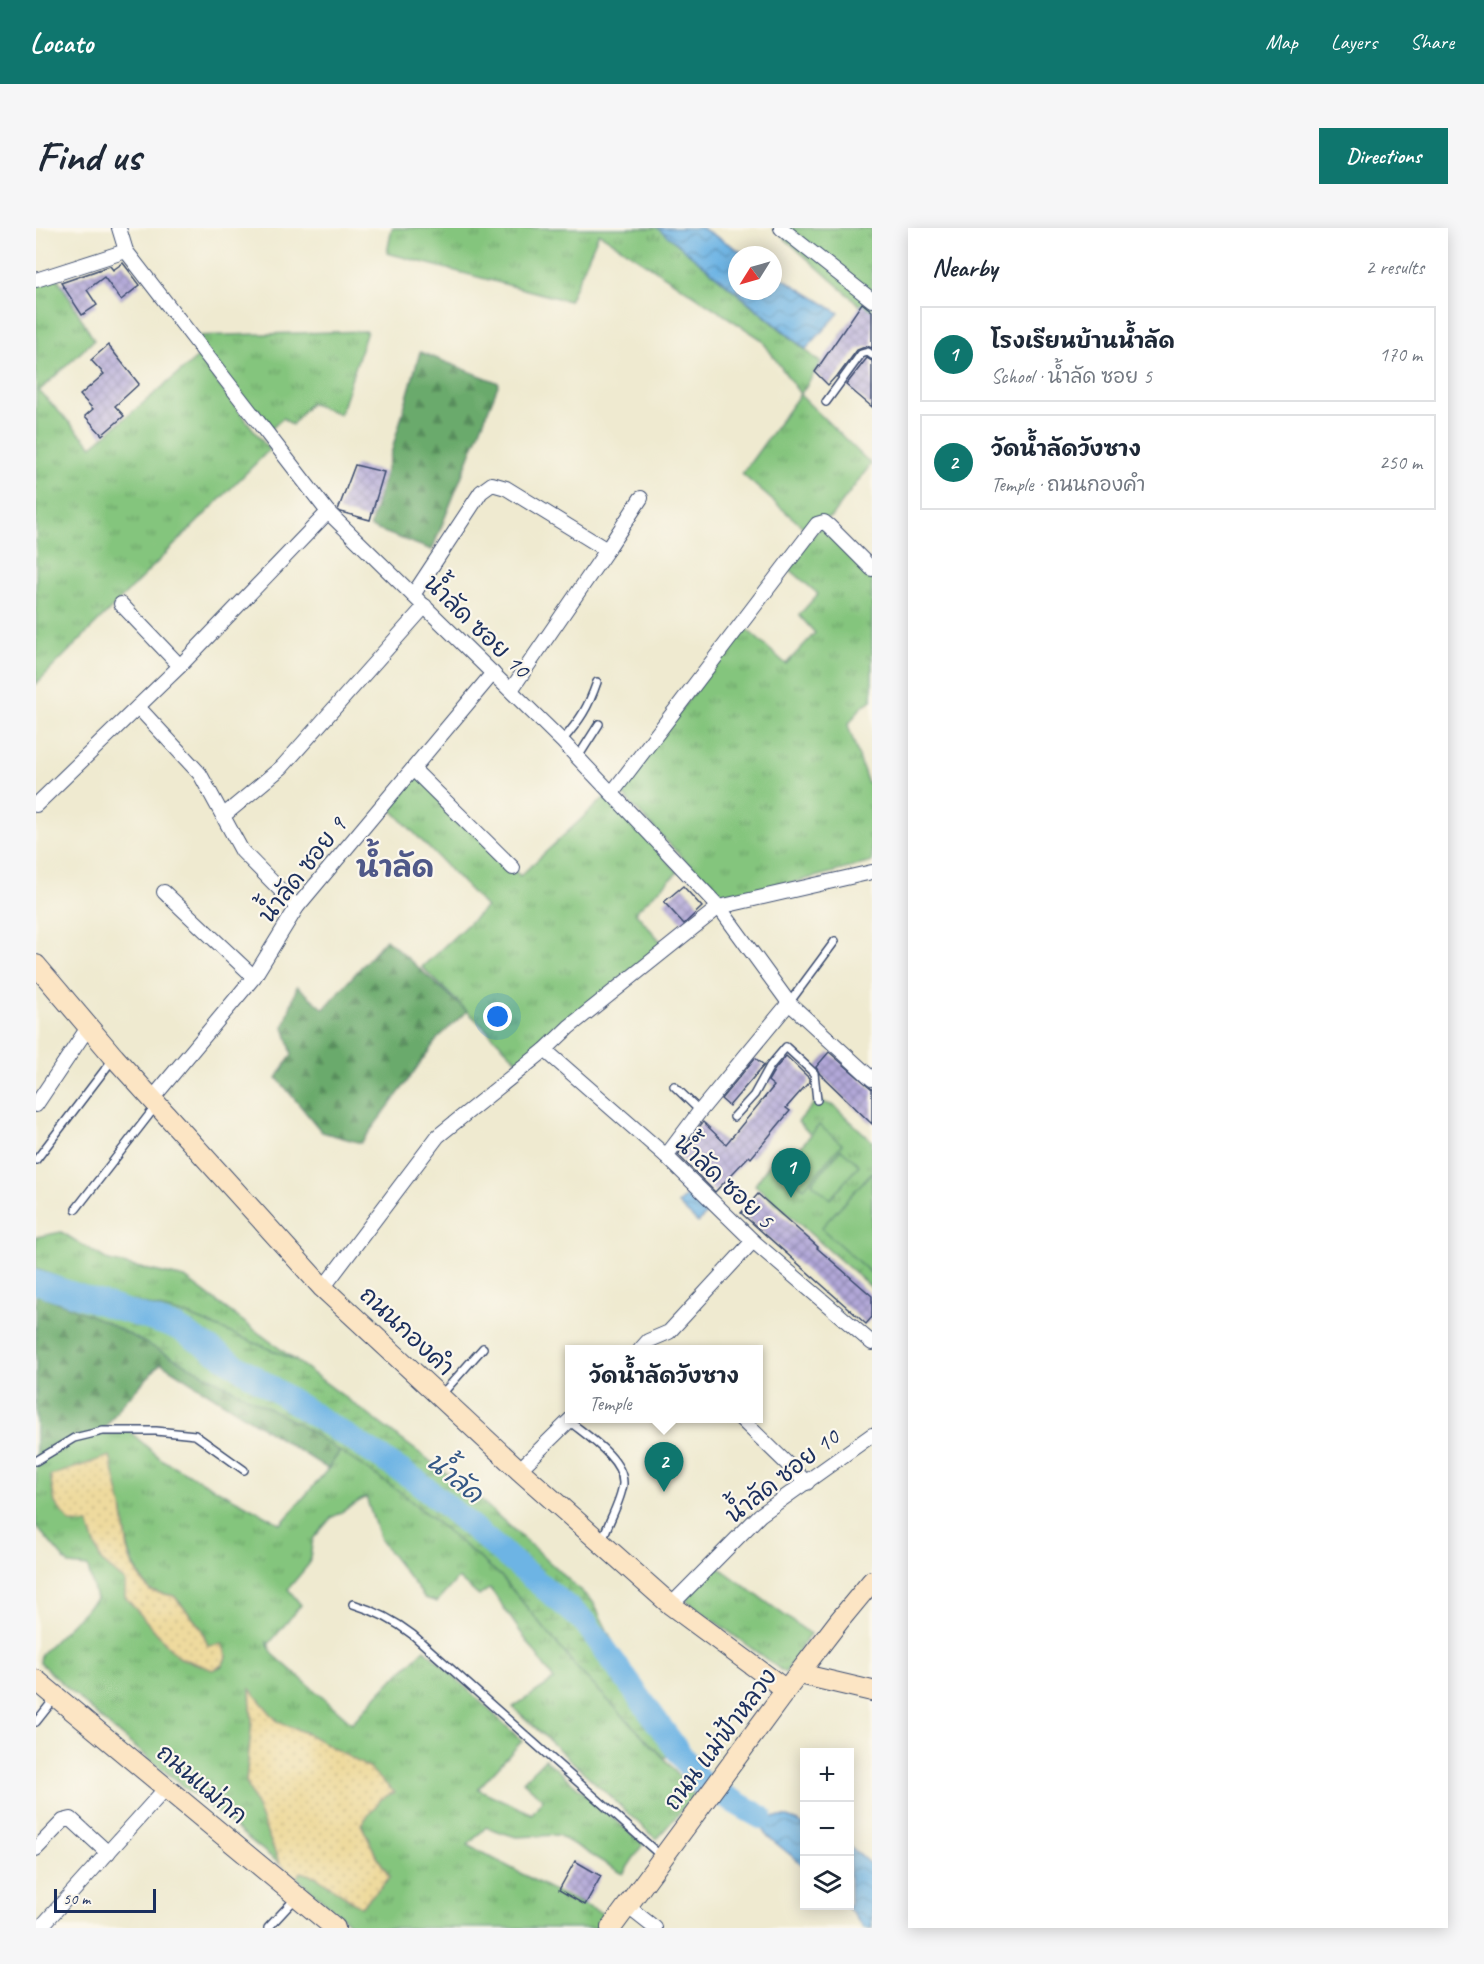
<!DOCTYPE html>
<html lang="en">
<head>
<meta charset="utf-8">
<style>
	:root { --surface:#fff; --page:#f6f6f7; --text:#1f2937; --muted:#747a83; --line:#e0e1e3; --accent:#0f766e }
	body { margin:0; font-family:Caveat,"Playpen Sans Thai",sans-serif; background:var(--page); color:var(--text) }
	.controls { position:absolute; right:18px; bottom:18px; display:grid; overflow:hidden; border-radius:0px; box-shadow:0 3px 15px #0003 }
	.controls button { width:54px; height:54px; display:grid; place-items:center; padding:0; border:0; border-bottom:2px solid var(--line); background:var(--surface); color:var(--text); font:30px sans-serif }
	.compass { position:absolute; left:692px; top:18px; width:54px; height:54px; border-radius:50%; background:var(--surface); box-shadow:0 3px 15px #0003; rotate:233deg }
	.scale { position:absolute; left:18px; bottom:15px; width:102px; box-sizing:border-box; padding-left:6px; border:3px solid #1b2f5e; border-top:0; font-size:16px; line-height:21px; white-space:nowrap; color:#1b2f5e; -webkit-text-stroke:4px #fbf7ec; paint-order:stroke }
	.you { position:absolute; left:462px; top:789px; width:21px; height:21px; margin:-15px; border:4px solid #fff; border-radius:50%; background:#1a73e8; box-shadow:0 0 0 9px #1a73e833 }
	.badge { display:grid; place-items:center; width:39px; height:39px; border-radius:50%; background:var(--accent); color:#fff; font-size:20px; font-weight:700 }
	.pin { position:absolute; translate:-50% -50px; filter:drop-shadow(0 2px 3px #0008) }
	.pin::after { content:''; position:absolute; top:32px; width:21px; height:18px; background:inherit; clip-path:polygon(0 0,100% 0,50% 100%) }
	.popup { position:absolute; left:529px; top:1117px; width:198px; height:78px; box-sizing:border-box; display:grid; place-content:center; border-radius:0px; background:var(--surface); filter:drop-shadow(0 2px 4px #0005); font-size:20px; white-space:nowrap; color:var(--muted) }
	.popup b { font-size:22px; color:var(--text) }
	.popup::after { content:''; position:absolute; left:50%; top:100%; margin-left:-12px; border:12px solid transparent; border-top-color:var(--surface) }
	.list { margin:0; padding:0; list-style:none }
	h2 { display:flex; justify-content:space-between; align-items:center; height:78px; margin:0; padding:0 24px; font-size:26px }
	h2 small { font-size:20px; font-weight:400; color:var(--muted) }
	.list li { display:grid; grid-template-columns:39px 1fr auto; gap:18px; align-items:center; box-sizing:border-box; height:96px; margin:0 12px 12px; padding:0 12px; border:2px solid var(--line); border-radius:0px }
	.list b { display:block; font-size:22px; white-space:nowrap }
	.list p { margin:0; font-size:20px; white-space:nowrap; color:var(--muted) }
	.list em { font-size:20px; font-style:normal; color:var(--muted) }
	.icon { flex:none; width:33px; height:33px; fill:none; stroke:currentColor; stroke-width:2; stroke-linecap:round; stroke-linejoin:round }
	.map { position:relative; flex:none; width:836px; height:1700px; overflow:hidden; border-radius:0px }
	header { display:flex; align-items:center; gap:36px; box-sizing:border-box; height:84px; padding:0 30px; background:var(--accent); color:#fff }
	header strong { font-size:28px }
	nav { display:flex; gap:33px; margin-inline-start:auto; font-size:21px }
	.intro { display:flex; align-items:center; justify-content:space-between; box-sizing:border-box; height:144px; padding:0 36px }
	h1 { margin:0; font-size:42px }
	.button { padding:15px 27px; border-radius:0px; background:var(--accent); color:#fff; font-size:21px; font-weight:700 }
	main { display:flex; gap:36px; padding:0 36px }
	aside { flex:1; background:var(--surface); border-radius:0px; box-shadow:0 3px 15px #0003 }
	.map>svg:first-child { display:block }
</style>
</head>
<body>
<header>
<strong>Locato</strong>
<nav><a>Map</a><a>Layers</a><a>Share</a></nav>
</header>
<div class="intro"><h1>Find us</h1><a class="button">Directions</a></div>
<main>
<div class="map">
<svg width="836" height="1700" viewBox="0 0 836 1700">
	<defs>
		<pattern id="grass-tufts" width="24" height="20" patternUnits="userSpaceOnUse" patternTransform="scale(1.5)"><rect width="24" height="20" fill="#84c57d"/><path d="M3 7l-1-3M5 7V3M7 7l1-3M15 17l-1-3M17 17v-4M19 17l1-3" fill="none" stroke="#6ba06a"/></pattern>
		<pattern id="forest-firs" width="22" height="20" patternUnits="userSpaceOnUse" patternTransform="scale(1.5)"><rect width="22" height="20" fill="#6baa6c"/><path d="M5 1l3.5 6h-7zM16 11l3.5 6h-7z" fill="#578b5c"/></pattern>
		<pattern id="wetland-marsh" width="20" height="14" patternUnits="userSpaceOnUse" patternTransform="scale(1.5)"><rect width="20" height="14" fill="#84c57d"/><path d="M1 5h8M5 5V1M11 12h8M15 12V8" fill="none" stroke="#6ba06a"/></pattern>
		<pattern id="sand-dots" width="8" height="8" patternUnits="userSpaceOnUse" patternTransform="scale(1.5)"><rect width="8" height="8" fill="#eeda9e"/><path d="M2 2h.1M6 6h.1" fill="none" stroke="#ccbb8a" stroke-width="1.8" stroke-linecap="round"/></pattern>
		<pattern id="water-waves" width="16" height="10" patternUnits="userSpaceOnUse" patternTransform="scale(1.5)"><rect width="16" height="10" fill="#6db4e4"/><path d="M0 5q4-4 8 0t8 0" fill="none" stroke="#5993bc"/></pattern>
		<pattern id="building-cross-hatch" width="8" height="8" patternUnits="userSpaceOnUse" patternTransform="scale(1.5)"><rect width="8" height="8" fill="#b2a8d8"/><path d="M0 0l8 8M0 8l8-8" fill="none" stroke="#9089b2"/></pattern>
	</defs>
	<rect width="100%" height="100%" fill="#fbf7ec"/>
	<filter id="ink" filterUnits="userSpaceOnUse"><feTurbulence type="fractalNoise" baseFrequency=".0167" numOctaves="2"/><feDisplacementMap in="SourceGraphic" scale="12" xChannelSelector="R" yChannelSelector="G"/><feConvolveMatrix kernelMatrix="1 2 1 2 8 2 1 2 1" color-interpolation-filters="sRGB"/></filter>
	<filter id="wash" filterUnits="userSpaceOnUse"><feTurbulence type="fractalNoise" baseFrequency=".008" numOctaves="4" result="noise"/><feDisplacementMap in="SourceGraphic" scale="24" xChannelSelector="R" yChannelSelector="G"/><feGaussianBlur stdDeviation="1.35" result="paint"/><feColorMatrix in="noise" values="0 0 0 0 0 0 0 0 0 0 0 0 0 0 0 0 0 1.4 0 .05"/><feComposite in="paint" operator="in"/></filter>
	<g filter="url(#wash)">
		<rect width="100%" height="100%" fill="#efead0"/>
		<g fill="url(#grass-tufts)" stroke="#507a6e" stroke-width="1.5" fill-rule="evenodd">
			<polygon points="356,0 622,0 785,135 764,167 835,236 795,289 767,299 706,246 764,166 725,111 563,5 533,73 351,25"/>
			<polygon points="737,0 836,0 836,87 829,82"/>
			<polygon points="21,49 58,112 3,163 56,218 162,129 233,222 0,456 0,56"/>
			<polygon points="331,103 304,186 274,175 256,197 247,190 231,205 156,108"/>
			<polygon points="784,299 836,345 836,472 826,478 812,497 831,553 836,558 836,634 687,673 584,564 707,398 750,436 779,405 763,387 782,366 751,339"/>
			<polygon points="381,545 484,648 570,568 642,644 599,684 627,716 482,833 386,739 450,679 354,580"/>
			<polygon points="781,872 798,878 836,913 836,1060 719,957 745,919 757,928 775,907 762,894"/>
			<polygon points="25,1004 73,1033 149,1050 259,1132 154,1088 63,1065 0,1041 0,1009"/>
			<path d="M93,1203L126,1232L245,1296L292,1241L304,1223L363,1263L465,1348L541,1440L628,1530L659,1568L620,1611L477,1479L518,1452L454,1360L443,1368L422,1350L401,1374L389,1370L344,1312L330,1269L295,1290L277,1311L273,1336L252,1361L265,1377L233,1416L230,1413L238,1427L316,1495L346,1462L389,1421L486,1513L442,1561L496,1586L507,1571L487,1553L509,1531L607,1616L587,1646L522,1607L480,1609L450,1599L432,1617L514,1661L572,1688L563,1700H319L261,1650L265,1644L281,1649L325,1679L354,1649L341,1629L325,1596L345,1571L270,1505L242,1494L214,1462L216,1494L210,1553L244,1636L73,1498L4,1435L5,1426L60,1371L52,1339L33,1337L0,1298V1235L38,1210ZM86,1279C91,1317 91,1331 114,1363L138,1368L165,1400L172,1418L191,1428L186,1438L177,1442L89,1353L65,1333L52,1296Z"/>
			<polygon points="677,1335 774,1406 749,1445 650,1372"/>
		</g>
		<g fill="url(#forest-firs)" stroke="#436c65" stroke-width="1.5">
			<polygon points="384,124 463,155 396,322 334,299"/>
			<polygon points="350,711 431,783 402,810 368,858 325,915 286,904 241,850 256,826 248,799 261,758 288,781"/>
			<polygon points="0,1065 68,1093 263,1196 304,1223 292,1241 125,1135 84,1179 67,1203 38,1210 0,1235"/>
		</g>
		<polygon fill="url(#wetland-marsh)" stroke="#507a6e" stroke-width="1.5" points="0,1041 66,1066 154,1088 259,1132 437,1265 557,1374 595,1450 647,1518 628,1530 541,1440 465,1348 363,1263 263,1196 68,1093 0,1065"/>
		<g fill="url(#sand-dots)" stroke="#84847e" stroke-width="1.5">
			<polygon points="74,1228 86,1279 93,1329 102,1347 114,1363 138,1368 165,1400 172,1418 186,1416 191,1428 186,1437 177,1442 142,1429 89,1369 89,1353 65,1333 52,1296 34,1295 19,1275 14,1248"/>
			<polygon points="214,1461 242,1494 270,1505 333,1540 358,1564 345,1571 325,1596 341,1629 354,1649 325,1679 281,1649 265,1644 261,1650 244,1636 210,1553 216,1494"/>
		</g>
		<g fill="#84c57d" stroke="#507a6e" stroke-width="1.5">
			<polygon points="783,897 806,916 768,960 746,941"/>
			<polygon points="805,921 823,937 794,971 776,955"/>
			<polygon points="836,944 836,1046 785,1000"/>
		</g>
		<g fill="url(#water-waves)" stroke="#4472a1" stroke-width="1.5">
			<polygon points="622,0 666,0 711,27 701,27 701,63 737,63 737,44 803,85 770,121"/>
			<polygon points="651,967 670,986 662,995 642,976"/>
			<polygon points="725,1589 752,1589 768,1597 768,1638 729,1606"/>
			<polygon points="814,1618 836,1638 836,1700 828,1700 810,1678 814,1678"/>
		</g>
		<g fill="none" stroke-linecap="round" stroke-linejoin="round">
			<polyline stroke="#6db4e4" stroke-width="24" points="0,1054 142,1100 381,1253 549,1394 665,1555 725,1589"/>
		</g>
		<g id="blocks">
			<g fill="url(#building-cross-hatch)">
				<polygon points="87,35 104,57 85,72 68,49 51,62 61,77 46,87 25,55 74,38 77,42"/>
				<polygon points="826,75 836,83 836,120 831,118 821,122 801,149 800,148 792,157 779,144"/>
				<polygon points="72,117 103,156 79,178 88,188 66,207 49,188 57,181 44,167 68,146 55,132"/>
				<polygon points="831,130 836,133 836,179 810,157"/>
				<polygon points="319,237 348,244 334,292 305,284 302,282"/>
				<polygon points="647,658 666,679 648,696 628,674"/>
				<polygon points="793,824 836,861 836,896 784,846 780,839"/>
				<polygon points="750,828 773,850 773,854 750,880 754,883 715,930 713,928 679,964 642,927 667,894 690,916 738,858 732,853 739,841"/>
				<polygon points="719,830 728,837 693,878 685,871"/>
				<polygon points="722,966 782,1019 781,1020 836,1068 836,1089 830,1096 705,985"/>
				<polygon points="539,1633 565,1648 549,1677 523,1662"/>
			</g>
		</g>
	</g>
	<g filter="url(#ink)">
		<use href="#blocks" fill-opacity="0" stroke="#3b4b6f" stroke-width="1.5"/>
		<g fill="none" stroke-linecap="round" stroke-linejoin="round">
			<g stroke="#3b4b6f" stroke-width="10">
				<g id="lane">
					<polyline points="790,174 825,126 832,124 836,127"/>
					<path d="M526,513C544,492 552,480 561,454"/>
					<polyline points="542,529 563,496"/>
					<polyline points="753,775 799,713"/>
					<polyline points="638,858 664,883"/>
					<polyline points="698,889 718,867 734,838 750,819 778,845 781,872"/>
					<polyline points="0,932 77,831"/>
					<polyline points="40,981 120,878"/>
					<polyline points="405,1167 447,1120"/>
					<path d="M533,1193C551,1208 588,1231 587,1256C585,1272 575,1289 569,1305"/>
					<polyline points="0,1233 38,1210 67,1203 120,1203 159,1207 208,1242"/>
					<path d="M317,1376C340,1383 358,1392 377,1407L625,1628"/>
					<polyline points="0,1494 19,1470"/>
					<polyline points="232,1700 259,1671"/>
				</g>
			</g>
			<g stroke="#3b4b6f" stroke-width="16">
				<g id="street">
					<polyline points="83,0 90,23 292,284"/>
					<polyline points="745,0 836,72"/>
					<polyline points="0,52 90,23"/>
					<polyline points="571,322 605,270"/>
					<polyline points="377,367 445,264 456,256 470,260 571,322 475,462"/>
					<polyline points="85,376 144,438"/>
					<polyline points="102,479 164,546 206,623 261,679"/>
					<polyline points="377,541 477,640"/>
					<polyline points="576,565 781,296 788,294 793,298 836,341"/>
					<polyline points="0,577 144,438 292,284 526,513 683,679 753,775 836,851"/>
					<polyline points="187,588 246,539 389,378"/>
					<polyline points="128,664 218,749"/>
					<polyline points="509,822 630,928 717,1013 836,1115"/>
					<polyline points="116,871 218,749 261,679 457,445"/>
					<polyline points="0,877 53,798"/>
					<polyline points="630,928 664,883 753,775"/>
					<polyline points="287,1060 402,908 509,822 533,799 683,679 836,644"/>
					<polyline points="604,1122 612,1113 633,1104 717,1013"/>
					<polyline points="704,1190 771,1255"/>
					<polyline points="483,1242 536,1190"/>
					<polyline points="635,1377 724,1287 836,1207"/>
					<polyline points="0,1621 27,1593 35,1591 72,1625"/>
					<polyline points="591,1678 619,1700"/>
					<polyline points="4,1700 130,1560"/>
				</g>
			</g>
			<g stroke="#3b4b6f" stroke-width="22">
				<g id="secondary">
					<polyline points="0,737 78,829 287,1060 483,1242 635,1377 750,1462"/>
					<polyline points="764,1446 836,1463"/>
					<polyline points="0,1452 299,1700"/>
					<polyline points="575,1700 750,1462 803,1393 836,1353"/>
				</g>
			</g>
			<use href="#lane" stroke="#fff" stroke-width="7"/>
			<use href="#street" stroke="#fff" stroke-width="14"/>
			<use href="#secondary" stroke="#fce5c4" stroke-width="20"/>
		</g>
	</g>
	<g text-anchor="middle" stroke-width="4.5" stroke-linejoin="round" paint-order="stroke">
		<g font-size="24" fill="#1b2f5e" stroke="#fbf7ec">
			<text transform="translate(441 398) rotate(44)" y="8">น้ำลัด ซอย 10</text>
			<text transform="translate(266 642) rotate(-52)" y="8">น้ำลัด ซอย 9</text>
			<text transform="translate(688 953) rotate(43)" y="8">น้ำลัด ซอย 5</text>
			<text transform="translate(371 1103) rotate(43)" y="8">ถนนกองคำ</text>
			<text transform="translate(746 1248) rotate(-38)" y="8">น้ำลัด ซอย 10</text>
			<text transform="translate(684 1511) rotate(-53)" y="8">ถนน แม่ฟ้าหลวง</text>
			<text transform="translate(166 1556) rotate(40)" y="8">ถนนแม่กก</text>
		</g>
		<g font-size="26" font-style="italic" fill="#345786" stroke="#fbf7ec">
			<text transform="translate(419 1249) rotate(39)" y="9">น้ำลัด</text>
		</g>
		<g font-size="30" font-weight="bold" fill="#505989" stroke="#fbf7ec">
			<text x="359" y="649">น้ำลัด</text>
		</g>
	</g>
</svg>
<div class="controls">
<button>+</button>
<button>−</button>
<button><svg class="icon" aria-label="layers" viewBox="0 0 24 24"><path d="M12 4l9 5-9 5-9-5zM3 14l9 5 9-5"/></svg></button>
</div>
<svg class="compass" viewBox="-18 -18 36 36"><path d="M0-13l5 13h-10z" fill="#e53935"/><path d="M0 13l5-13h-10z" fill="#747a83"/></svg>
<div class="scale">50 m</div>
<div class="you"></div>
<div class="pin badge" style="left:755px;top:970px">1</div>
<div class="pin badge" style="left:628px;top:1264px">2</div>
<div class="popup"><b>วัดน้ำลัดวังซาง</b>Temple</div>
</div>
<aside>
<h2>Nearby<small>2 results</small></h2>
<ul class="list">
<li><span class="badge">1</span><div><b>โรงเรียนบ้านน้ำลัด</b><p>School · น้ำลัด ซอย 5</p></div><em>170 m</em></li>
<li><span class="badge">2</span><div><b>วัดน้ำลัดวังซาง</b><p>Temple · ถนนกองคำ</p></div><em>250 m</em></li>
</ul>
</aside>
</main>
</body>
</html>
